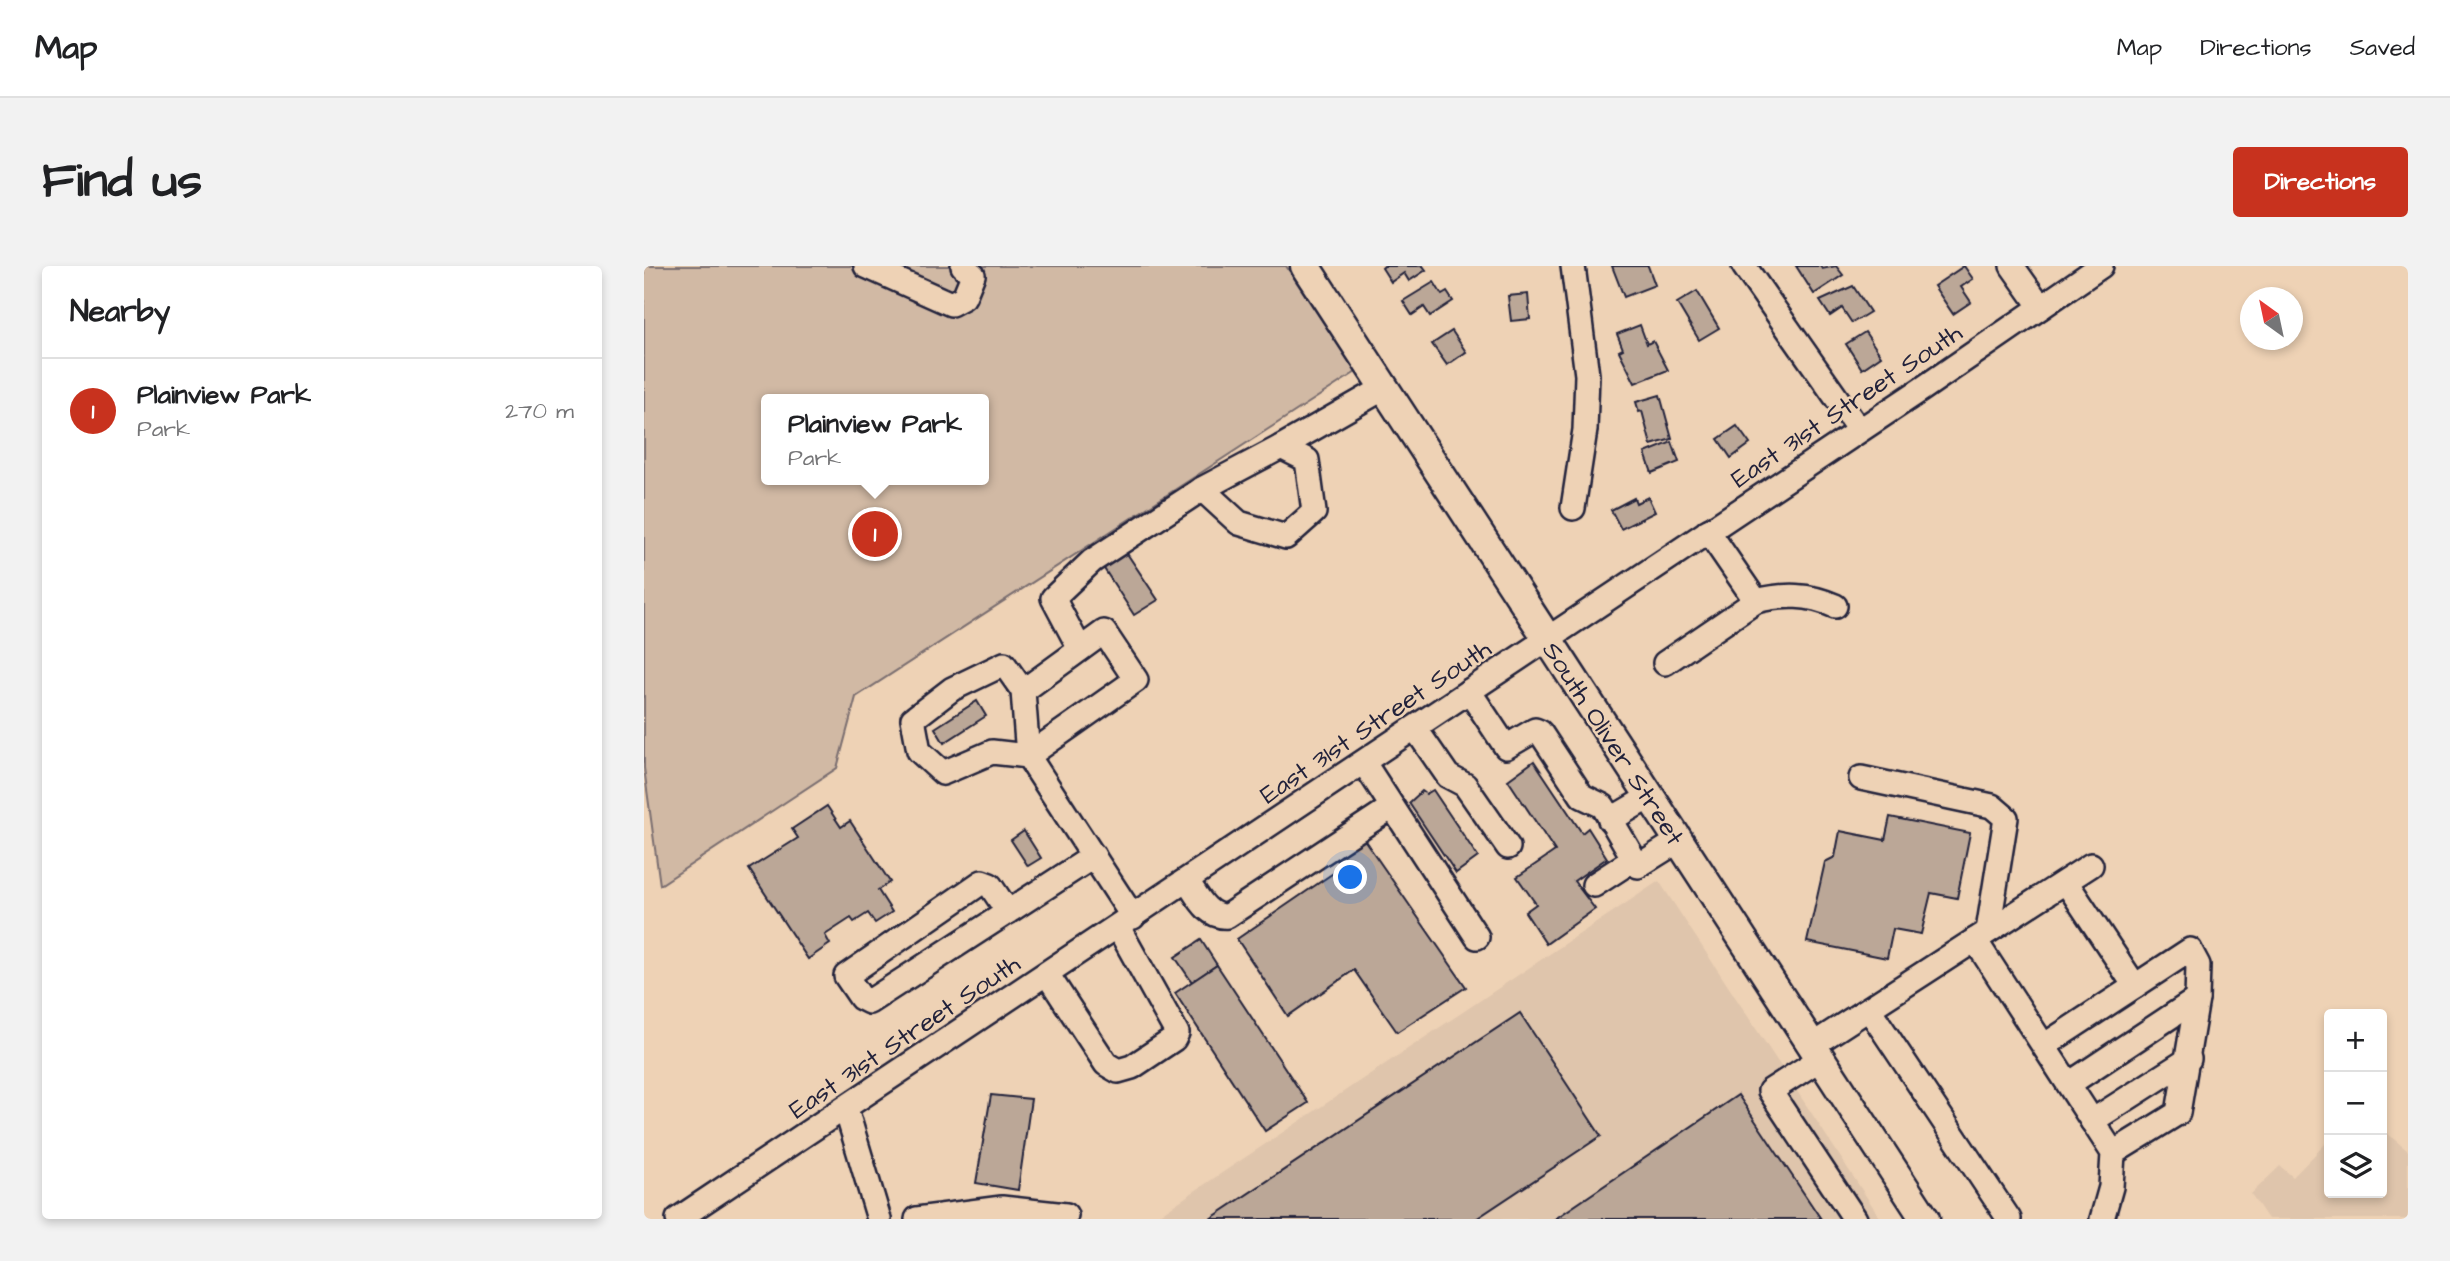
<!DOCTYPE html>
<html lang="en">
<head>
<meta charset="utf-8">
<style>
	:root { --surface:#fff; --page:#f2f2f2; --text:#202124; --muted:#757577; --line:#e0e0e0; --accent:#c8321e }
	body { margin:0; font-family:"Architects Daughter",sans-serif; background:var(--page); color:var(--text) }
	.controls { position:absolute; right:21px; bottom:21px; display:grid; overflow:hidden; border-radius:7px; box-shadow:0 4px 10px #0003 }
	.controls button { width:63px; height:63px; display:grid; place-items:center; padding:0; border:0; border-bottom:2px solid var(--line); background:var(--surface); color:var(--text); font:35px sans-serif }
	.compass { position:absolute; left:1596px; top:21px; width:63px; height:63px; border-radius:50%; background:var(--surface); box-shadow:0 4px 10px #0003; rotate:327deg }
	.you { position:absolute; left:707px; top:612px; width:24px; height:24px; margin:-18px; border:5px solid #fff; border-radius:50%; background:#1a73e8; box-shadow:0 0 0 10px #1a73e833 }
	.badge { display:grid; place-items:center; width:46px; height:46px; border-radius:50%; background:var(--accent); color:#fff; font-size:23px; font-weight:700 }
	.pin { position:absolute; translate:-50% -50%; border:4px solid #fff; box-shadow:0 2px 7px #0006 }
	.popup { position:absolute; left:117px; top:128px; width:228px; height:91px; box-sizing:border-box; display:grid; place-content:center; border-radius:7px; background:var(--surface); filter:drop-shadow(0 2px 5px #0005); font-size:23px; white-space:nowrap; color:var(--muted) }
	.popup b { font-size:26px; color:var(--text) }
	.popup::after { content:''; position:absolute; left:50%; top:100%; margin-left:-14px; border:14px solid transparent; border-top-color:var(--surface) }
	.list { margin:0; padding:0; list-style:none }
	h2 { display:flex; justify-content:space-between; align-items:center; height:91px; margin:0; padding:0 28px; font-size:30px }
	h2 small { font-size:23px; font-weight:400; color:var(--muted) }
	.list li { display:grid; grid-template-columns:46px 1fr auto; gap:21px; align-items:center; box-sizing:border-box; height:105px; padding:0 28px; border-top:2px solid var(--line) }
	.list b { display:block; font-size:26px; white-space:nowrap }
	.list p { margin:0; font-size:23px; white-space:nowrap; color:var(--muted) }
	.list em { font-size:23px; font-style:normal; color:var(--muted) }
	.icon { flex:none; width:38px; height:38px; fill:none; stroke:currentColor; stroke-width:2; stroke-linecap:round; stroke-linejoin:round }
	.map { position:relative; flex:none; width:1764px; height:953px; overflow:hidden; border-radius:7px }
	header { display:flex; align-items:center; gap:42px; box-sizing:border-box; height:98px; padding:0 35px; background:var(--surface); border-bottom:2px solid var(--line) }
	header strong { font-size:33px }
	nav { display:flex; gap:38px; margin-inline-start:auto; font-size:24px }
	.intro { display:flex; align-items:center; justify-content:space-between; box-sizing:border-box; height:168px; padding:0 42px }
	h1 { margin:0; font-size:49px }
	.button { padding:18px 32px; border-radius:7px; background:var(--accent); color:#fff; font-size:24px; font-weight:700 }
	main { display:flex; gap:42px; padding:0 42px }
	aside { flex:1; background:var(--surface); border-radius:7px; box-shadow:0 4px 10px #0003 }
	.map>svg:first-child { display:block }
</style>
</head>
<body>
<header>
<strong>Map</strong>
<nav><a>Map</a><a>Directions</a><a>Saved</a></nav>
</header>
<div class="intro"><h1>Find us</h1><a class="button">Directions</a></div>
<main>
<aside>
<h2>Nearby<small></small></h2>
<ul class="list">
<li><span class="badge">1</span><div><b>Plainview Park</b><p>Park</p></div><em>270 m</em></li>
</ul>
</aside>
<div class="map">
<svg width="1764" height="953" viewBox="0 0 1764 953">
	<rect width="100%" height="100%" fill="#eed2b5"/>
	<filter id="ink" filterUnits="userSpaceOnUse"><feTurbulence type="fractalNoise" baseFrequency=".0143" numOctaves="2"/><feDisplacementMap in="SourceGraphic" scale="14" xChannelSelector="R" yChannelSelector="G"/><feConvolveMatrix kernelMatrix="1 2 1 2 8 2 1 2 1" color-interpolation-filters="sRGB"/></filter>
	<g filter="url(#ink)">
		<g fill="#dfc5ac">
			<polygon points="1015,615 1237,953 509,953"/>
			<polygon points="1738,863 1764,885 1764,953 1624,953 1607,928 1636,900 1649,911 1685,874 1685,927 1738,927"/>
		</g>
		<path fill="#d1b9a4" stroke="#7a6e70" stroke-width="2" fill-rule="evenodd" d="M0,0H642L712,106L212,431L193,502L16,619L0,502ZM122,133H340V214H122Z"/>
		<g fill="#bba797" stroke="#22223b" stroke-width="2">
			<polygon points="740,0 779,0 782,4 765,15 760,7 747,16 738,2"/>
			<polygon points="968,0 1004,0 1011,19 980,31"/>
			<polygon points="1152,0 1176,0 1178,3 1192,0 1199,9 1170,28"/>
			<polygon points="1320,0 1329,13 1317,21 1327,36 1309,48 1290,20"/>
			<polygon points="790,16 798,29 803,26 809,35 786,50 780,41 768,49 759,35"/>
			<polygon points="1209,20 1226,46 1208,57 1198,42 1186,50 1176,35"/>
			<polygon points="1053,25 1075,62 1055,74 1033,37"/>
			<polygon points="884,28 886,53 867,55 864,30"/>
			<polygon points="996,59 1003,78 1009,75 1024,104 991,117 975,85 979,83 973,68"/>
			<polygon points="808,65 822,86 803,99 788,78"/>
			<polygon points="1221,66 1237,90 1218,103 1202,78"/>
			<polygon points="1016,129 1028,173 1007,179 998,145 995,146 992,136"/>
			<polygon points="1093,160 1106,178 1087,192 1074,173"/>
			<polygon points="1028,176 1035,196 1008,207 1001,187"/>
			<polygon points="1004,231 1011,246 977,263 967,244 990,232 992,237"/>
			<polygon points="480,283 514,334 490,349 457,298"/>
			<polygon points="333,435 342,450 300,477 291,462"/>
			<polygon points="890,495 938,567 944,562 963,592 930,615 951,643 902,678 881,646 892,638 873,611 911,585 864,514"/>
			<polygon points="789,524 834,591 812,607 765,537 778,525 782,528"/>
			<polygon points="183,540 197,561 206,555 246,616 234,624 248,646 231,657 224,647 210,656 207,652 181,669 186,678 164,693 105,603 154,572 148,563"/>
			<polygon points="1246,551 1326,567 1313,632 1287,627 1277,668 1249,663 1243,692 1163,676 1181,596 1191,591 1196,565 1241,574"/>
			<polygon points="380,565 397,592 384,600 367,574"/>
			<polygon points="715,566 822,721 753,766 710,704 644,750 593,673 698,601 686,585"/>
			<polygon points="557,674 573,699 548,716 531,691"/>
			<polygon points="573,699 664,837 621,865 531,727"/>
			<polygon points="876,747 957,870 832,953 566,953"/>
			<polygon points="347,829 387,833 374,924 332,917"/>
			<polygon points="1094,829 1177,953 911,953"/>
		</g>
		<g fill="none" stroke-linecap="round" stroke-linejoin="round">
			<g stroke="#22223b" stroke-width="28">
				<g id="minor">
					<polyline points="222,0 307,38 320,31 329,9 319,0"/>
					<polyline points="1100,0 1215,164"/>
					<polyline points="1368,0 1397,41"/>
					<polyline points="558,223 637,181"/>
					<polyline points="929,242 941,164 943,109 929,0"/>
					<path d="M1112,335C1140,328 1165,328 1191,340"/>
					<polygon points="460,366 492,414 384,490 379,425"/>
					<polyline points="436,383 409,332 448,295 558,223 595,257 642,271 670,246 663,194 637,181 740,122"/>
					<polyline points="1021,397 1112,335 1064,265"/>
					<polyline points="379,425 360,398 308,423 269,453 275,485 299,507 348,486 384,490 489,651"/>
					<polyline points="825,425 862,481 891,464 896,466 938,530 959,540 994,600 1034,575"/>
					<polyline points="771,462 804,510 821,519 864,581"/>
					<polyline points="720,497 833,671"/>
					<polyline points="1217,512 1348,540 1362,552 1344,665"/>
					<polyline points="966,554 1005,531"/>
					<path d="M543,615C553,629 563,652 583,650L748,541"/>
					<polyline points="1422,616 1491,720"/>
					<polyline points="950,619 990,593"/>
					<polyline points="364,646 346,619 338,616 202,710 217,732 225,736 450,590"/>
					<polyline points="1331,674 1469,887 1467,921 1458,953"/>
					<polyline points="403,708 462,798 474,805 488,801 530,773 533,767 474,661"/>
					<polyline points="1225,743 1365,953"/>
					<polyline points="1401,779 1546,684 1554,699 1553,733 1534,847 1469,887"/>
					<polyline points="1167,780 1447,599"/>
					<polyline points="1176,793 1126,825 1211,953"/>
					<polyline points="1425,818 1553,733"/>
					<polyline points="202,843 235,953"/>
					<polyline points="1448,855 1545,793"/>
					<polyline points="34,953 1278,123 1457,0"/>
					<polyline points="273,953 358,942 422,949"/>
				</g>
			</g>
			<g stroke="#22223b" stroke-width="33">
				<polyline id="major" points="661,0 1281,953"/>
			</g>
			<use href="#minor" stroke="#eed2b5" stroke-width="23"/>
			<use href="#major" stroke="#eed2b5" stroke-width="28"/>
		</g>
	</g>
	<g text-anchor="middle" stroke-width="5" stroke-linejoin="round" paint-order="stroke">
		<g font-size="26" fill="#22223b" stroke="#eed2b5">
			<text transform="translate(1202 139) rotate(-34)" y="9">East 31st Street South</text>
			<text transform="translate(731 455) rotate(-34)" y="9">East 31st Street South</text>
			<text transform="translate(970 477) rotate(57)" y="9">South Oliver Street</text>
			<text transform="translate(260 770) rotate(-34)" y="9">East 31st Street South</text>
		</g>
	</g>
</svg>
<div class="controls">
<button>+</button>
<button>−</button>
<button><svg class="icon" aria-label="layers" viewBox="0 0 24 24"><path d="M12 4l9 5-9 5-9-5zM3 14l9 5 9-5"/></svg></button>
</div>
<svg class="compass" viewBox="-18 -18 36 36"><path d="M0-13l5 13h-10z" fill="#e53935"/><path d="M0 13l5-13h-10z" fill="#757577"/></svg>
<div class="you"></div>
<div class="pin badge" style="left:231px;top:268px">1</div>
<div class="popup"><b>Plainview Park</b>Park</div>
</div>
</main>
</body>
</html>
